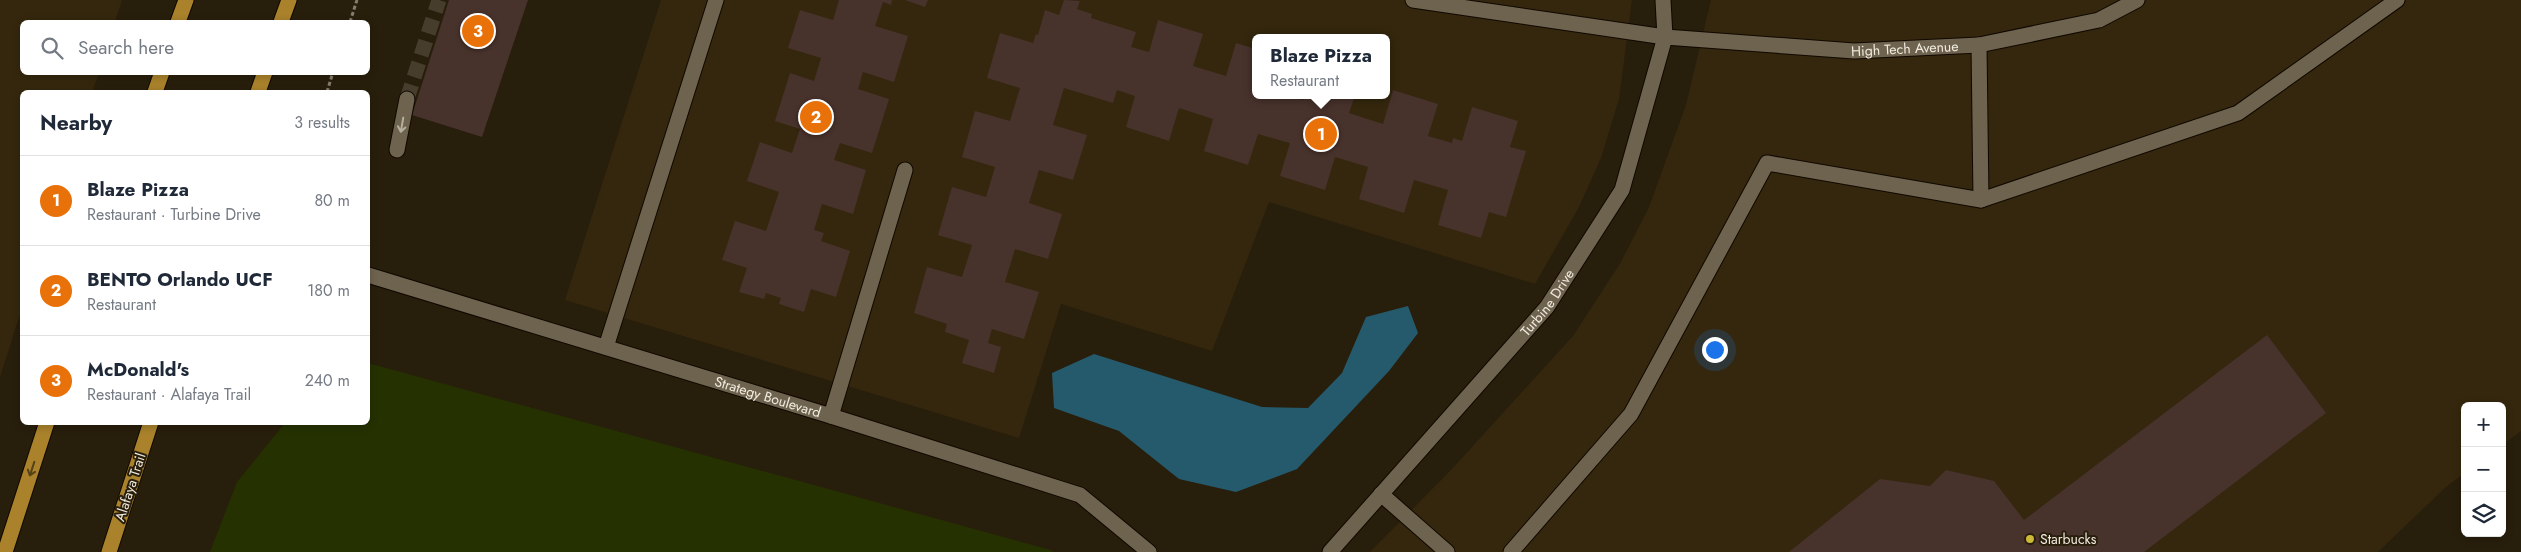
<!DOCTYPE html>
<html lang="en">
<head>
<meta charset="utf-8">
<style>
	:root { --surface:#fff; --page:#f6f6f7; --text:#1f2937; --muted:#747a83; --line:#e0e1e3; --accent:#6d6a37 }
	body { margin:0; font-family:Jost,sans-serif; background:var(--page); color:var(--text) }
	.controls { position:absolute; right:15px; bottom:15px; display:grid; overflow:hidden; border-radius:8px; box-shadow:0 2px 8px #0003 }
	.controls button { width:45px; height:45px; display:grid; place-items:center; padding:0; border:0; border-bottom:1px solid var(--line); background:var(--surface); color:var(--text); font:25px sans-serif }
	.you { position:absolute; left:1714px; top:349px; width:18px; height:18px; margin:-12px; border:4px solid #fff; border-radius:50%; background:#1a73e8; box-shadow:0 0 0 8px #1a73e833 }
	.badge { display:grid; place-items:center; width:32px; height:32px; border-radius:50%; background:var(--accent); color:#fff; font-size:16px; font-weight:700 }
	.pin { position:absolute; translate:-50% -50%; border:2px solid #fff; box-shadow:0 1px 5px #0006 }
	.popup { position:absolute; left:1252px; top:34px; width:138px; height:65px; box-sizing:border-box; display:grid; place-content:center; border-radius:8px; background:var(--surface); filter:drop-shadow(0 1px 4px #0005); font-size:16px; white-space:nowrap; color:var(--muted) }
	.popup b { font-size:19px; color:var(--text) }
	.popup::after { content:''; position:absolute; left:50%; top:100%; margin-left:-10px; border:10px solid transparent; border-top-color:var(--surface) }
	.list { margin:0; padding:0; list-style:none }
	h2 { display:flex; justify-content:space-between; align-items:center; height:65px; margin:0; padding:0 20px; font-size:21px }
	h2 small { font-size:16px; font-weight:400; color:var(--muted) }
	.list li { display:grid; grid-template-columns:32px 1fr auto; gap:15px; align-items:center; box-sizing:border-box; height:90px; padding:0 20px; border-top:1px solid var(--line) }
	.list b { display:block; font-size:19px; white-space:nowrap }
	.list p { margin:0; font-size:16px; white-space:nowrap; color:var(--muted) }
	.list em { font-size:16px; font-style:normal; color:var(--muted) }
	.icon { flex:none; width:28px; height:28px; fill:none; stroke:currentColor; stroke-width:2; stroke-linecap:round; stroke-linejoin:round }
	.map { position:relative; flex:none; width:2521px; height:552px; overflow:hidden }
	.search { position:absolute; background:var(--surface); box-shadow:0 2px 8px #0003; left:20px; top:20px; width:350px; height:55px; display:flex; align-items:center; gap:12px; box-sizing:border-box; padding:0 18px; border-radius:8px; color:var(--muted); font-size:19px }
	.panel { position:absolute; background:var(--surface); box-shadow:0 2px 8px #0003; left:20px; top:90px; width:350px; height:335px; border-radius:8px }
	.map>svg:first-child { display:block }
</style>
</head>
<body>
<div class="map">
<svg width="2521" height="552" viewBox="0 0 2521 552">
	<rect width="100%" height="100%" fill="#281e0c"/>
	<g fill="#34270d" fill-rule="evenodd">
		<polygon points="0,0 122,0 115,22 22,22 22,72 99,73 92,92 22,92 22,308 0,377"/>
		<path d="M661,0H1632L1619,99L1601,158L1579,207L1535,284L1269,202L1212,351L1061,304L1019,438L565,300ZM1256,38H1386V95H1256Z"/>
		<polygon points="1711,0 2521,0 2521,431 2502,445 2502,406 2465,406 2465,473 2447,486 2378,552 1370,552 1451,470 1573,336 1621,262 1649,207 1686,105"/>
	</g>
	<polygon fill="#253100" points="368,363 1051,550 1053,552 210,552 237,482 285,423 368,422"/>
	<polygon fill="#255a6d" points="1408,306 1418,333 1389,371 1297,469 1236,492 1179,479 1119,431 1054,408 1052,373 1094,354 1262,407 1308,408 1342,373 1366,317"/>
	<g fill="#48322c">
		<polygon points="449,0 528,0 482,137 412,115"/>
		<polygon points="839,0 892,0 891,5 883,2 875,26 908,36 894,82 863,72 858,89 889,99 872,153 840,143 834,160 866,170 853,214 822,204 814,230 824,233 821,241 850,251 836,297 811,289 804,312 779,304 781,298 766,293 764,299 739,292 747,268 722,260 735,221 766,231 779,192 747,181 760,142 792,153 800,129 775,121 790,73 814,81 821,58 788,48 800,10 833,20"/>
		<polygon points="905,0 928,0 925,7"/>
		<polygon points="1064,0 1080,1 1077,9 1092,14 1091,18 1136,32 1131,47 1149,52 1158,20 1203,34 1193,66 1226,76 1236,43 1256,49 1256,95 1288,95 1303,100 1305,95 1355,95 1349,113 1383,124 1393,90 1438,104 1428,136 1452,143 1453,138 1462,141 1472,107 1518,121 1510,147 1526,151 1506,217 1489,212 1481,238 1438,225 1448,190 1414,180 1404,213 1359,199 1368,167 1335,157 1325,190 1280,176 1290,143 1258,134 1248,165 1204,151 1213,119 1179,108 1169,141 1126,127 1135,96 1117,90 1113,103 1064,88 1053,125 1087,135 1073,180 1039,170 1029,203 1062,214 1048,259 1015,249 1005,282 1039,292 1024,339 992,329 988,343 1001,347 994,373 962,363 969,340 945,332 947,324 914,313 927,267 962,277 972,245 938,235 952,187 986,197 995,167 962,157 975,111 1010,121 1020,88 987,78 1000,33 1033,43 1036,34 1038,35 1045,10 1059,15"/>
		<polygon points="2267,335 2326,413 2144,552 1789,552 1880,479 1930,486 1946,470 1994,481 2024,520"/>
	</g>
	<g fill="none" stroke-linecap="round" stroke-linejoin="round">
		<polyline stroke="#463d2c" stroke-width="15" stroke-dasharray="15 8" stroke-linecap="butt" points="407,99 439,0"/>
		<g stroke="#100800" stroke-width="17">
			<g id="minor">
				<path id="s1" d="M1413,0L1665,37L1854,51L1979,45L2099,20L2137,0"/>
				<polyline points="1979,45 1981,200"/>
				<polyline points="397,150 407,99"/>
				<path id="s2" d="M368,275L831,416L1080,495L1149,552"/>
				<polyline points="606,347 716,0"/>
				<polyline points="831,416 905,170"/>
				<polyline points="1381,494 1447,552"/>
				<path id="s3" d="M1330,552L1547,307L1622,190L1665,37L1663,0"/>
				<polyline points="1511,552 1631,414 1767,163 1981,200 2238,113 2397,0"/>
			</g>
		</g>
		<g stroke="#100800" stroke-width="17">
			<g id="major">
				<polyline points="178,22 186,0"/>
				<polyline points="281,22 289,0"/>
				<polyline points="155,92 162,72"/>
				<polyline points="258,92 265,72"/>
				<polyline points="5,552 47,422"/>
				<polyline points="109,552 151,422"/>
			</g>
		</g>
		<g stroke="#857d6e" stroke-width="3" stroke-dasharray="4 2.5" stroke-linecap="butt">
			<polyline points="350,22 357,0"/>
			<polyline points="327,92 333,72"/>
		</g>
		<use href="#minor" stroke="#6e634e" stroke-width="15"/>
		<use href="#major" stroke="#a9822b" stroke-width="15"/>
	</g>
	<defs><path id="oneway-shaft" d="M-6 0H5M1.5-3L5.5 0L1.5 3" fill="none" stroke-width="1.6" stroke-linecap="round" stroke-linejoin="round" transform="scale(1.25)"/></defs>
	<use stroke="#b6ae9e" href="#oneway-shaft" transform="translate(402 125) rotate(100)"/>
	<use stroke="#554117" href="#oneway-shaft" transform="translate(32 469) rotate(108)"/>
	<circle fill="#cdb938" stroke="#281e0c" stroke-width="2" cx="2030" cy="539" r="5"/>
	<g text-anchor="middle" stroke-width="4" stroke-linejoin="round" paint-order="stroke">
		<g font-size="14" fill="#f1ebdf" stroke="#281e0c">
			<text dy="5" stroke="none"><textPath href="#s1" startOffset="495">High Tech Avenue</textPath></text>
			<text dy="5" stroke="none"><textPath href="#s3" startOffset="331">Turbine Drive</textPath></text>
			<text dy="5" stroke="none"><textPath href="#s2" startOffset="418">Strategy Boulevard</textPath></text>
			<text transform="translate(130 487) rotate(-72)" y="5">Alafaya Trail</text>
		</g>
		<g font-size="14" fill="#f1ebdf" stroke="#281e0c" text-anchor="start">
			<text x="2040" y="544">Starbucks</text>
		</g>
	</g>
</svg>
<div class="controls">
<button>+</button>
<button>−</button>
<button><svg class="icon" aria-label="layers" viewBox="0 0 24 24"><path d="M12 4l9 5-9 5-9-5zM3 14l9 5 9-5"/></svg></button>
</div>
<div class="you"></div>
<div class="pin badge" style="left:1321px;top:134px;background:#e8710a">1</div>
<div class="popup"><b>Blaze Pizza</b>Restaurant</div>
<div class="pin badge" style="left:816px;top:117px;background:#e8710a">2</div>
<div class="pin badge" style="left:478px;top:31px;background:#e8710a">3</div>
<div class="search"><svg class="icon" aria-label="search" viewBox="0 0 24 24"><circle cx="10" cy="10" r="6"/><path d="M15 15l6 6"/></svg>Search here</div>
<section class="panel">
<h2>Nearby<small>3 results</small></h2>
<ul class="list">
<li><span class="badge" style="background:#e8710a">1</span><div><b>Blaze Pizza</b><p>Restaurant · Turbine Drive</p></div><em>80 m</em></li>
<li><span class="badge" style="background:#e8710a">2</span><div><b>BENTO Orlando UCF</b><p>Restaurant</p></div><em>180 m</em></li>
<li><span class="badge" style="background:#e8710a">3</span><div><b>McDonald's</b><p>Restaurant · Alafaya Trail</p></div><em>240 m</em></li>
</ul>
</section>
</div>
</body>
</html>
